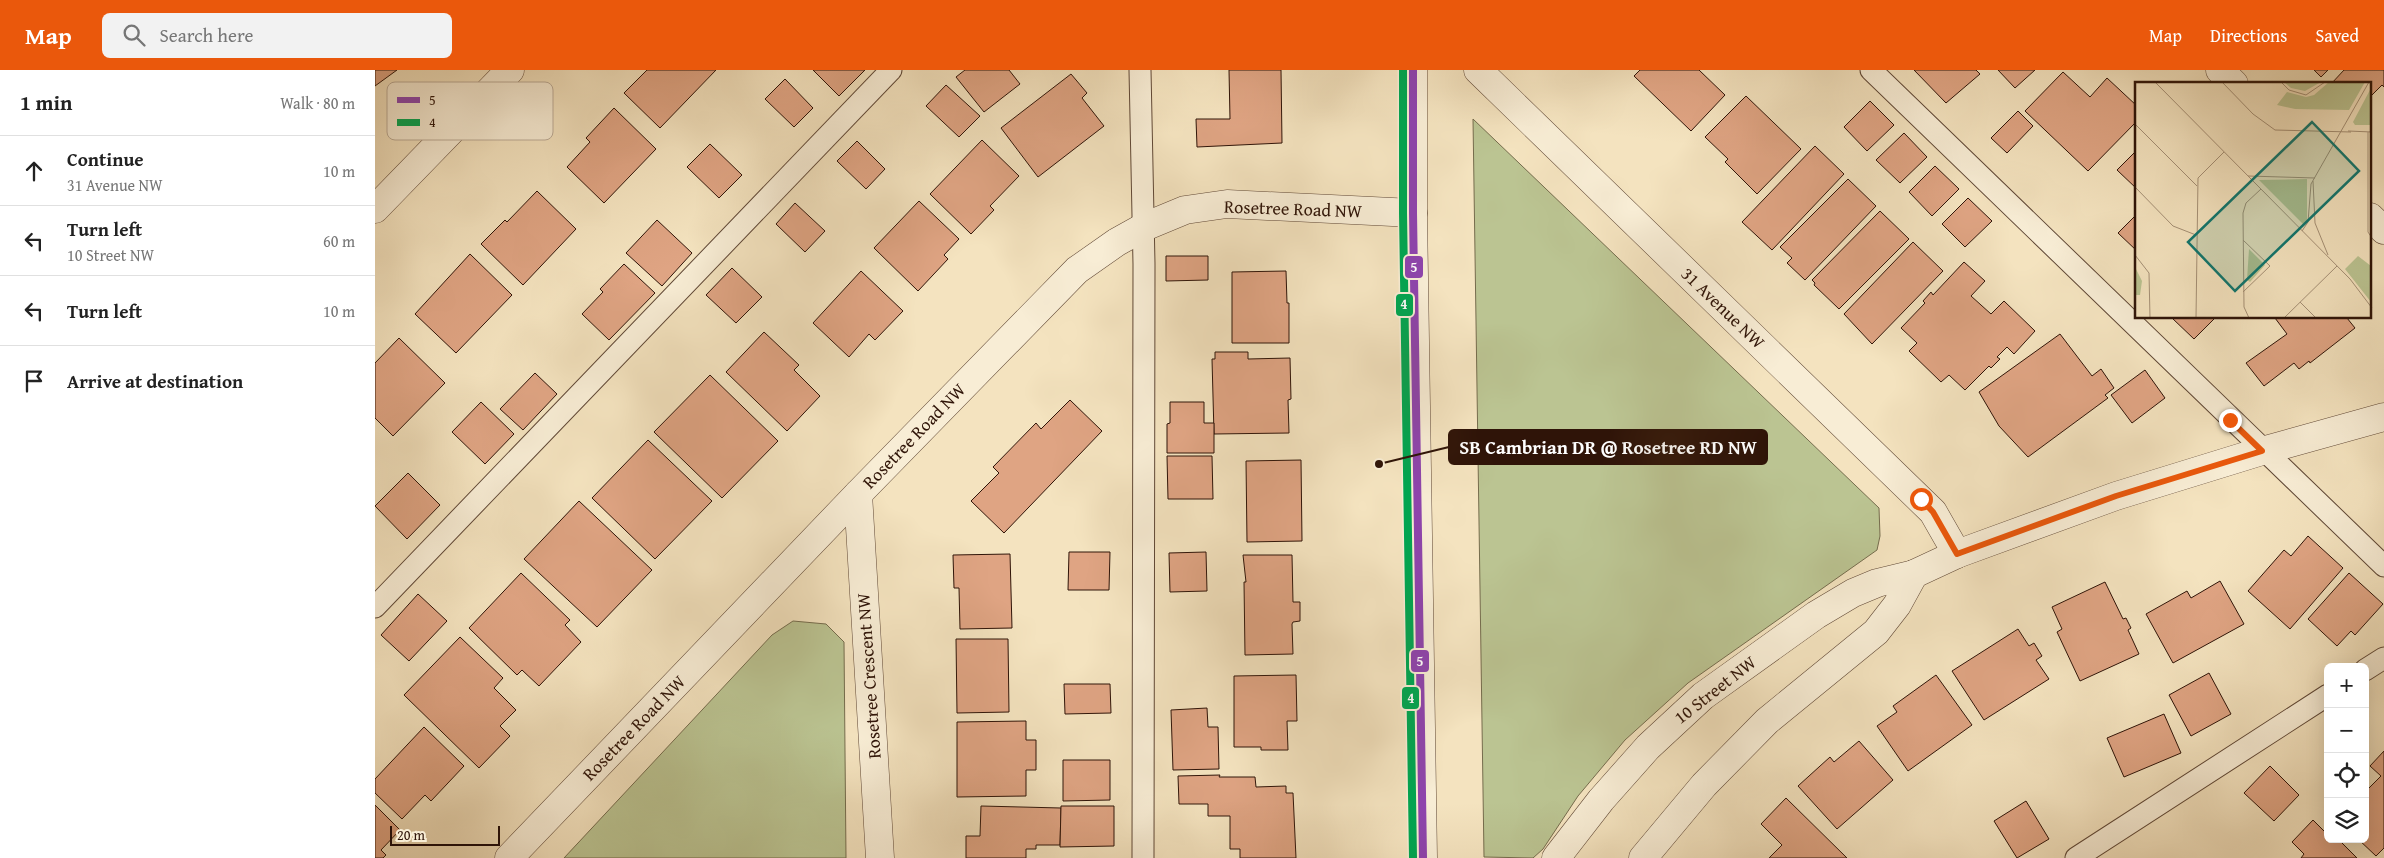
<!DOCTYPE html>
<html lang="en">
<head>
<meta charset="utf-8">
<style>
	:root { --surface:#fff; --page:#f2f2f2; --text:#222; --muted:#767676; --line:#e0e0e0; --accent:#ea580c }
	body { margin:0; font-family:"Gentium Book Plus",serif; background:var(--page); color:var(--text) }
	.controls { position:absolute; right:15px; bottom:15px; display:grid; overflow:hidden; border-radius:8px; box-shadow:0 5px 20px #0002 }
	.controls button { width:45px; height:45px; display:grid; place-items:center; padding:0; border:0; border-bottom:1px solid var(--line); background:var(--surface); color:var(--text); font:25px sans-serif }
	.scale { position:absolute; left:15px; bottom:12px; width:110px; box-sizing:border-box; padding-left:5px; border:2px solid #2f1408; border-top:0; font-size:14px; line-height:18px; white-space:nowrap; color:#2f1408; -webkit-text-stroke:4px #f8edd5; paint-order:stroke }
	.stop { position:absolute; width:15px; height:15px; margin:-11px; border:4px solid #ea580c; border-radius:50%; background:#fff }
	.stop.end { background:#ea580c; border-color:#fff; box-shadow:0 1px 5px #0008 }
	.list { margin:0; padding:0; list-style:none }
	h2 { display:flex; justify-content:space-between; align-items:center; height:65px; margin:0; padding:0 20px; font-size:21px }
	h2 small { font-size:16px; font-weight:400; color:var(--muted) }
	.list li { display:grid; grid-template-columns:32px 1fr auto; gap:15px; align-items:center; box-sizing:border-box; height:70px; padding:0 20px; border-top:1px solid var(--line) }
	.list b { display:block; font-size:19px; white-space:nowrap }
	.list p { margin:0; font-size:16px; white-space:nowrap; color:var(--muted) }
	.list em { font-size:16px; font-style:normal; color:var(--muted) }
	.icon { flex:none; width:28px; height:28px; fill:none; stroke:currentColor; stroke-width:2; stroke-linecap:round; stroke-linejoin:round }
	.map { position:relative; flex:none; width:2009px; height:788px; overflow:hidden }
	header { display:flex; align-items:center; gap:30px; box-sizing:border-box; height:70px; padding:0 25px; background:var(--accent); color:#fff }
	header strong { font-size:24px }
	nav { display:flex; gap:28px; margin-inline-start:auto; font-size:18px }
	.search { width:350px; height:45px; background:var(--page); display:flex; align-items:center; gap:12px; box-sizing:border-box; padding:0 18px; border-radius:8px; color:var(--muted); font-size:19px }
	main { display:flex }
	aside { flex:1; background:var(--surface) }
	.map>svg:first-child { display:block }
</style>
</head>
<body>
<header>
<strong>Map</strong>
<div class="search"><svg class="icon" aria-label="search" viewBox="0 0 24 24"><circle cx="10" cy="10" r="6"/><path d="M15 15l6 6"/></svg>Search here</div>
<nav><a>Map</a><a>Directions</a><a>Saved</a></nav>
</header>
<main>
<aside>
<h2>1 min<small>Walk · 80 m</small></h2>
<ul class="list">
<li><svg class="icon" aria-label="ahead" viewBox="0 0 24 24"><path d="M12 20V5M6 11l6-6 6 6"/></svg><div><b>Continue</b><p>31 Avenue NW</p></div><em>10 m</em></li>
<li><svg class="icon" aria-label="left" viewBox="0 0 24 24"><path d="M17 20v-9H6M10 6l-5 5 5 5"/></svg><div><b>Turn left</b><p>10 Street NW</p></div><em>60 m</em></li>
<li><svg class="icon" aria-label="left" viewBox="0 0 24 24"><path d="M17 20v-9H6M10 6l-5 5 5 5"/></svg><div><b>Turn left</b></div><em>10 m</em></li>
<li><svg class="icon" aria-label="arrive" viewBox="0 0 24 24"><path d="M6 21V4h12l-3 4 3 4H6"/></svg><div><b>Arrive at destination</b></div></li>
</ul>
</aside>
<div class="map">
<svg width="2009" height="788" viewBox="0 0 2009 788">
	<rect width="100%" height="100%" fill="#f4e3bf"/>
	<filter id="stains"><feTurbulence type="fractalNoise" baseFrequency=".004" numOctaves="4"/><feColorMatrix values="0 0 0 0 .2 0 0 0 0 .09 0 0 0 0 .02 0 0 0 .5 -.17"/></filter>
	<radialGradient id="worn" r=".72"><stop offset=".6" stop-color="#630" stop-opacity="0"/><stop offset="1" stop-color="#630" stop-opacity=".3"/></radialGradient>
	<g fill="#bbc492" stroke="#756c4d">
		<polygon points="1098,49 1504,438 1505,466 1502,480 1313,613 1250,670 1203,726 1168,779 1158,788 1109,787"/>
		<polygon points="418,551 451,554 469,572 471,788 189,788 397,565"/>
	</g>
	<g fill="#dfa483" stroke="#2f1408">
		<polygon points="0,0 22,0 0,16"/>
		<polygon points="272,0 341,0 285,58 249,23"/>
		<polygon points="438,0 490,0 464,26"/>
		<polygon points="590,0 634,0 645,14 609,42 581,7"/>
		<polygon points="854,0 906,0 907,73 822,77 821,49 855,49"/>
		<polygon points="1265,0 1324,0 1350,25 1316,61 1259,6"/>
		<polygon points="1539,0 1601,0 1605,4 1571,33"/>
		<polygon points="1623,0 1660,0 1640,18"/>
		<polygon points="1939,0 1953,0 1946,7"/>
		<polygon points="1969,0 2009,0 2009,17 2007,15 1995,27 1995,14 1956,14"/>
		<polygon points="1688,2 1715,27 1732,8 1762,36 1762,51 1713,101 1650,41"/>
		<polygon points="696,4 712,23 707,28 729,56 663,107 626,58"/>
		<polygon points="410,9 438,38 419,57 390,29"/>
		<polygon points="571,15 605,46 584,67 551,36"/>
		<polygon points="1371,26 1426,79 1382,124 1350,92 1353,89 1330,67"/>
		<polygon points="1495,31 1519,55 1492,81 1469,57"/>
		<polygon points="239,38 281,79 229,133 192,97 215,72 211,68"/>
		<polygon points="1643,41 1658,56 1632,83 1616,68"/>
		<polygon points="1529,63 1552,87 1525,113 1501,90"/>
		<polygon points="607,70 644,106 615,136 619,140 596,164 555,124"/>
		<polygon points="482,71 510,99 491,119 462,91"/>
		<polygon points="335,74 367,105 344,128 312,97"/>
		<polygon points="1440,76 1469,104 1397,180 1367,152"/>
		<polygon points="1762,80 1762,119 1742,100"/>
		<polygon points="1560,96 1584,119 1557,146 1534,122"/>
		<polygon points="1473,109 1501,136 1430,210 1412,193 1417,188 1405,177"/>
		<polygon points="162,121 201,159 148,215 106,174 130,150 132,152"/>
		<polygon points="1593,128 1617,151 1590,177 1567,154"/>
		<polygon points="544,131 584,169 569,185 573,189 543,221 499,178"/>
		<polygon points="420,133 450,161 430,182 401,154"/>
		<polygon points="1505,141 1534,169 1464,239 1439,215 1440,213 1437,210"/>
		<polygon points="1762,144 1762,181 1743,163"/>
		<polygon points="282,150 317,183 287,216 251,183"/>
		<polygon points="1538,172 1568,201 1497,274 1469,244"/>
		<polygon points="95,184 137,225 81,283 40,244"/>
		<polygon points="791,186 833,186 833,210 791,211"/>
		<polygon points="1589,192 1610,211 1596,226 1616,244 1629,231 1660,261 1639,284 1632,277 1622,287 1625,289 1616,298 1614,296 1590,320 1574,305 1566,312 1534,281 1542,273 1526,258 1550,233 1548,231 1556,222 1558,225"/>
		<polygon points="249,194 280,223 234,270 207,244 228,222 225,219"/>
		<polygon points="357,198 387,227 361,253 331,225"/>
		<polygon points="486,201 528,241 500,270 494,264 474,287 438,253"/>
		<polygon points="911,201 912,233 914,233 914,273 857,273 857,202"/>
		<polygon points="1797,248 1840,248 1819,269"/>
		<polygon points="1900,248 1972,248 1980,258 1935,293 1934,291 1924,299 1919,293 1889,316 1871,293 1912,264"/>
		<polygon points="389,262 424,295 419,300 445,326 412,361 351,302"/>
		<polygon points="1685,264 1717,306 1726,299 1739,318 1730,325 1733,328 1653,387 1624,356 1604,322"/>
		<polygon points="24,268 70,313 18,366 0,348 0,293"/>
		<polygon points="840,282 873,282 873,289 915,288 916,329 913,330 914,363 839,364 837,289 840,289"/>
		<polygon points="1770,300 1790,328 1757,353 1736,325"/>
		<polygon points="160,303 182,324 148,360 125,339"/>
		<polygon points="335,305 403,371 347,428 279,362"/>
		<polygon points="695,330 727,361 629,463 596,431 624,403 618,397 661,353 666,359"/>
		<polygon points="106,332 139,364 110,394 77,362"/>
		<polygon points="795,332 829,332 829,353 839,353 839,383 792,383 792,354 795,353"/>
		<polygon points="273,370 337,431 280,489 217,428"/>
		<polygon points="792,386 837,386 838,429 793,429"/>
		<polygon points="926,390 927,471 872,472 871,391"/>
		<polygon points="33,403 65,435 32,469 0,436"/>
		<polygon points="204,431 277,500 222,557 149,489"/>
		<polygon points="1933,466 1968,498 1915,559 1873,521 1909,480 1916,486"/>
		<polygon points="694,482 735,482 734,520 693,520"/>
		<polygon points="831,482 832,521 795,522 794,483"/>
		<polygon points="635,484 637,558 585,559 584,518 579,518 578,485"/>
		<polygon points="868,485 917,485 918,532 925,532 925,551 918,552 917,554 918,584 870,585 869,512 871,512"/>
		<polygon points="146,503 195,550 190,555 206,572 164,616 147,600 142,605 94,558"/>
		<polygon points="1974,503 2008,534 1980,565 1976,561 1962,576 1933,549"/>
		<polygon points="1845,511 1869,554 1798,593 1771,544 1812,521 1816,528"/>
		<polygon points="1730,512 1748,549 1751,548 1756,558 1753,560 1764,584 1705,611 1682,562 1687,559 1677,537"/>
		<polygon points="43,524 72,551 34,591 6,565"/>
		<polygon points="1643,559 1654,576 1659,573 1667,586 1661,590 1674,609 1609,650 1577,601"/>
		<polygon points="85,567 128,608 119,618 141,640 125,656 135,666 104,698 29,625"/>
		<polygon points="581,569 633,569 634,642 582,643"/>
		<polygon points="1834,603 1856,644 1816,666 1794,625"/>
		<polygon points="921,605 922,651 912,651 913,680 886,680 886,677 859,677 859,606"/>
		<polygon points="1561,605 1597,655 1533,701 1502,656 1522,642 1518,636"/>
		<polygon points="689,614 735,614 736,643 690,644"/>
		<polygon points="832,638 833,657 843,657 844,699 798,700 796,640"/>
		<polygon points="1789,644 1806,683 1749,707 1732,668"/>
		<polygon points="651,651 651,670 661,670 661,700 651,700 651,726 582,727 582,652"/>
		<polygon points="49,657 89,696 56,731 50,725 27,749 0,723 0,709"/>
		<polygon points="1484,671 1518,710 1462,759 1423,716 1455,687 1459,692"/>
		<polygon points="2009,681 2009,778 2001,786 1983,769 1990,769 1990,722 2006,706 1995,696"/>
		<polygon points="688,690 735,690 735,730 688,731"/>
		<polygon points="1895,696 1924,725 1899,751 1869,723"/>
		<polygon points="845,705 844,707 880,707 881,717 911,716 911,723 918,723 921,788 865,788 865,779 855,779 855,746 833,746 833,734 804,734 803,706"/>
		<polygon points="1411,728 1472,788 1394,788 1407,775 1386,754"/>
		<polygon points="1651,731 1674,769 1642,788 1619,751"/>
		<polygon points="0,735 25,760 6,780 11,785 8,788 0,788"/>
		<polygon points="606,736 686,738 685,775 661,775 661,779 651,779 651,788 591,788 591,766 605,766"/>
		<polygon points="686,736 739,736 739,776 685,777"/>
		<polygon points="1938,750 1951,763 1953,761 1953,769 1963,769 1982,788 1926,788 1929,784 1917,772"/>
	</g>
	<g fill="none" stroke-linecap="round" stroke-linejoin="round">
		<g stroke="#604836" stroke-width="23">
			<g id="service">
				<polyline points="765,0 769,194 768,788"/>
				<polyline points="1496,0 2009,496"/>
				<polyline points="0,537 516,0"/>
				<polyline points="1990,600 2009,588"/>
				<polyline points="1701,788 1953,625"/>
			</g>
		</g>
		<g stroke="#604836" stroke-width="29">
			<g id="minor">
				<polyline points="1103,0 1558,442 1582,484"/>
				<polyline points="1845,0 1859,14"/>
				<polyline points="0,139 135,0"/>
				<polyline points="1995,147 2009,160"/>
				<polyline points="483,424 505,788"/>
				<polyline points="134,788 483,424 702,200 742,172 769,157 810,140 852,134 1038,143"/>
				<polyline points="1181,788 1226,730 1273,677 1328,626 1441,545 1478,523 1502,513 1539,504 1582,484 1741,426 1887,381 2009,347"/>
				<polyline points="1268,788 1329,715 1392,651 1501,562 1522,535 1539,504"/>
			</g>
		</g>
		<g stroke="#604836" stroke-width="29">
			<polyline id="tertiary" points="1038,0 1038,143 1048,788"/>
		</g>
		<use href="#service" stroke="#f8edd5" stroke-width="21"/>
		<use href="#minor" stroke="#f8edd5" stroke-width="28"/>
		<use href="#tertiary" stroke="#f8edd5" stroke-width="28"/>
		<g stroke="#f8edd5" stroke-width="11">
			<polyline id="bus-1" points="1038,0 1038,143 1048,788"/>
		</g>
		<g stroke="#f8edd5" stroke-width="11">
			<polyline id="bus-2" points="1028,0 1028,143 1038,788"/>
		</g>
		<use href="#bus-1" stroke="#8e44ad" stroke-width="8"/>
		<use href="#bus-2" stroke="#00a651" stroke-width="8"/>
	</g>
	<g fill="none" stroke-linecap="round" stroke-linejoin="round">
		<polyline stroke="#ea580c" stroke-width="6" points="1546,429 1558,442 1582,484 1741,426 1887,381 1855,350"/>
	</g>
	<g text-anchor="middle" stroke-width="5" stroke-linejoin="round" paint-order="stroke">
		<g font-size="18" fill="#2f1408" stroke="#f8edd5">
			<text transform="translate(918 139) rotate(2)" y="6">Rosetree Road NW</text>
			<text transform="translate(1348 238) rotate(44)" y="6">31 Avenue NW</text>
			<text transform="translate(539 366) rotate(-46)" y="6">Rosetree Road NW</text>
			<text transform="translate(494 606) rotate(-94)" y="6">Rosetree Crescent NW</text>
			<text transform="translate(1340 620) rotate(-38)" y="6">10 Street NW</text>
			<text transform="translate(259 658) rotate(-46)" y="6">Rosetree Road NW</text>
		</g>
	</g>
	<g transform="translate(1760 12)">
		<rect width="236" height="236" fill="#f4e3bf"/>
		<path d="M149,0H186L170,9L156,6ZM194,0H230L214,28L160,27L142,23L152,10L171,15L179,13ZM236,6V43H220L218,40ZM172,97V139L169,143L124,98ZM114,167L130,183L115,200L112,198ZM223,174L236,184V220L210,187ZM0,185L7,199L5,213H0Z" fill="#bbc492"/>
		<path fill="none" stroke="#a59076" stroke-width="1" d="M20,0L215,197L237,226M87,0L118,32L140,48L216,50M146,0L154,8L171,13L190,0M0,42L62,104M213,49L237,50M233,50V150L237,156M113,94L180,96M178,99L180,141L193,173M0,105L38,144L61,153M167,149L173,140L176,102L234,0M108,158L135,184L108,210M0,173L14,191L15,236M165,220L181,236M61,236L63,96L89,70M114,236L109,225L108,131L111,121L126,107M149,236L202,184"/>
		<path fill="#0f766e" fill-opacity="0.15" stroke="#0f766e" stroke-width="2.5" d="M177,40L224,89L100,209L53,160Z"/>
		<rect width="236" height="236" fill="none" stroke="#2f1408" stroke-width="2.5"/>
	</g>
	<rect x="12" y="12" width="166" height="58" rx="8" fill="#f8edd5" stroke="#bcac98" stroke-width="1"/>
	<rect x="22" y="27" width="23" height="6" fill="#8e44ad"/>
	<rect x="22" y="49" width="23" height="7" fill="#00a651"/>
	<g font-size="14" fill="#2f1408">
		<text x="54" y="35">5</text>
		<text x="54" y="57">4</text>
	</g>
	<path fill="none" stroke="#2f1408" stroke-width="2" d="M1004 394L1074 377"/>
	<circle fill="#2f1408" stroke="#f8edd5" stroke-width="2" cx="1004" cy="394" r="5"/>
	<rect fill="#2f1408" stroke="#2f1408" stroke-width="2" x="1074" y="360" width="318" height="34" rx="5"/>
	<g font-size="19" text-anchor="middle" font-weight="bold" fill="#fff">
		<text x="1233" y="384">SB Cambrian DR @ Rosetree RD NW</text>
	</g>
	<g stroke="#f8edd5" stroke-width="2">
		<rect x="1029" y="185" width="20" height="24" rx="5" fill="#8e44ad"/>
		<rect x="1020" y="223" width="19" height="24" rx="5" fill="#00a651"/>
		<rect x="1035" y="579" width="20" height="24" rx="5" fill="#8e44ad"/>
		<rect x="1026" y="616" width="19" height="24" rx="5" fill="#00a651"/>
	</g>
	<g font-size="14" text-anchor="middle" font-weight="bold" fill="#fff">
		<text x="1039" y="202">5</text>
		<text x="1029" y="239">4</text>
		<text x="1045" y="596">5</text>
		<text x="1036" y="633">4</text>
	</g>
	<rect width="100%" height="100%" filter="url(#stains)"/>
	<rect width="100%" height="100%" fill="url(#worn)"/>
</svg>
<div class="controls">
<button>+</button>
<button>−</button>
<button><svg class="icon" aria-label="locate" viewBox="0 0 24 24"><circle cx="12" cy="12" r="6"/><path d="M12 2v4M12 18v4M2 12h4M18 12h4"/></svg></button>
<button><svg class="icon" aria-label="layers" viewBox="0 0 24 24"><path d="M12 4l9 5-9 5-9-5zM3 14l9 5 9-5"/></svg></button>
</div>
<div class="scale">20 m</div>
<div class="stop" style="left:1546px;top:429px"></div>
<div class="stop end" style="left:1855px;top:350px"></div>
</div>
</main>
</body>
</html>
